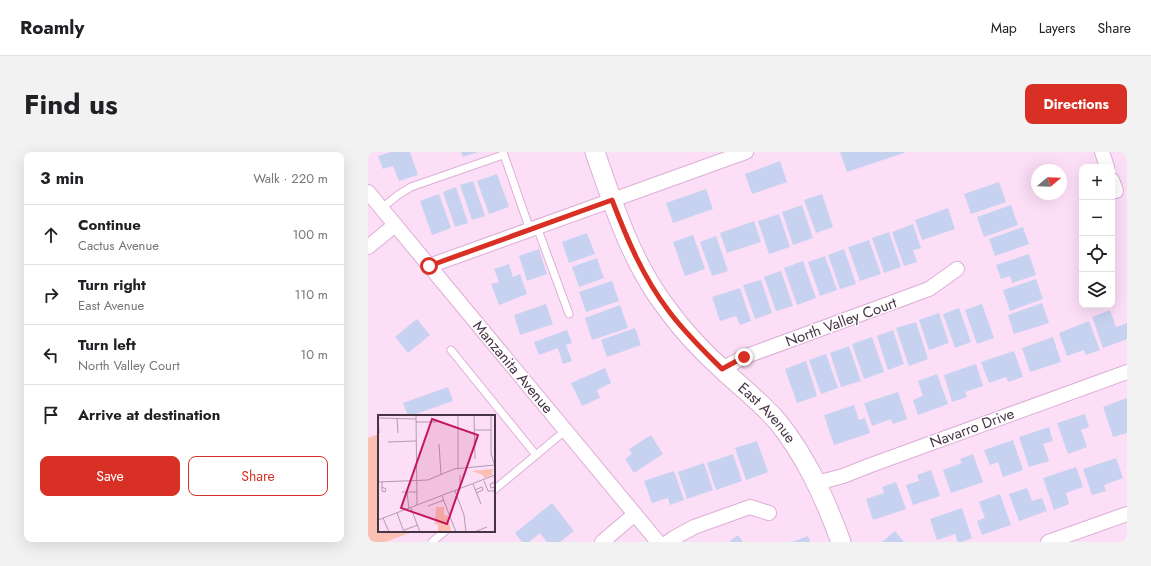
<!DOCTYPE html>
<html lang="en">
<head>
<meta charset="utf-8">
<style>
	:root { --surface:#fff; --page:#f2f2f2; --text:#202124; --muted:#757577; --line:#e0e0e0; --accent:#d93025 }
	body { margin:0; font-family:Jost,sans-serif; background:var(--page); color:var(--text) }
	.controls { position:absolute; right:12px; top:12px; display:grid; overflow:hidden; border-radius:8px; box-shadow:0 4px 16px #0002 }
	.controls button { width:36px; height:36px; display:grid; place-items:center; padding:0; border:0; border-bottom:1px solid var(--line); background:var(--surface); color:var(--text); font:20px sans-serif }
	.compass { position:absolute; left:663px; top:12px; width:36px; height:36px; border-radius:50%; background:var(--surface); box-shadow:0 4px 16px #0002; rotate:71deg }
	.stop { position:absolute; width:12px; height:12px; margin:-9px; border:3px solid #d93025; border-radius:50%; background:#fff }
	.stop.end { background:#d93025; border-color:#fff; box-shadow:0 1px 4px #0008 }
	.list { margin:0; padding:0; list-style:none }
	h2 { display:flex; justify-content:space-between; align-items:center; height:52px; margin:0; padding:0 16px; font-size:17px }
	h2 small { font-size:13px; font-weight:400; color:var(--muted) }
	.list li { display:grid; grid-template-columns:26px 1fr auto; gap:12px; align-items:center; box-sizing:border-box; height:60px; padding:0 16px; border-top:1px solid var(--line) }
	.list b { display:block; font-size:15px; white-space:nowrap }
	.list p { margin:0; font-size:13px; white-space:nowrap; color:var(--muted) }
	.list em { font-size:13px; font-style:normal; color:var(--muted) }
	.actions { display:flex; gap:8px; padding:12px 16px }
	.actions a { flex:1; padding:9px 0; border:1px solid var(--accent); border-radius:8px; text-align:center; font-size:14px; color:var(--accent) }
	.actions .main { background:var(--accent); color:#fff }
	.icon { flex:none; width:22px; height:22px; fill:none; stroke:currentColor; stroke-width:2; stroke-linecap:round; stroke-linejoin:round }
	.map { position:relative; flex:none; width:759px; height:390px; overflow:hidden; border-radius:8px }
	header { display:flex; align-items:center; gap:24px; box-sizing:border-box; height:56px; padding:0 20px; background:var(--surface); border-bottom:1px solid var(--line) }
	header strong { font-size:19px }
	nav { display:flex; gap:22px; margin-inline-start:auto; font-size:14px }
	.intro { display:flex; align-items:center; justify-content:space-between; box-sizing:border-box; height:96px; padding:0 24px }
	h1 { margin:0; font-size:28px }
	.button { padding:10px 18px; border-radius:8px; background:var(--accent); color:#fff; font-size:14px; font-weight:700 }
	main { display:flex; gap:24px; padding:0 24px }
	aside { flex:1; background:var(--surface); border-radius:8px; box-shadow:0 4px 16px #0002 }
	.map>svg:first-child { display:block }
</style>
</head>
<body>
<header>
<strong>Roamly</strong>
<nav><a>Map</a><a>Layers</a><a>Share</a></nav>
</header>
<div class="intro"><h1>Find us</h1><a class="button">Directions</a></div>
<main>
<aside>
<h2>3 min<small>Walk · 220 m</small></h2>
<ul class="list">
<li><svg class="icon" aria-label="ahead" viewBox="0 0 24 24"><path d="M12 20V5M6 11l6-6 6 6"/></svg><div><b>Continue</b><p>Cactus Avenue</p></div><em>100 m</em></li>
<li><svg class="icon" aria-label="right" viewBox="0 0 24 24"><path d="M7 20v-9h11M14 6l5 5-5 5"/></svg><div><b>Turn right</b><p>East Avenue</p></div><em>110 m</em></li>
<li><svg class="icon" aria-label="left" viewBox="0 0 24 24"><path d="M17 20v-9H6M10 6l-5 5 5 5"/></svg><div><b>Turn left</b><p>North Valley Court</p></div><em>10 m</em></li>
<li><svg class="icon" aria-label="arrive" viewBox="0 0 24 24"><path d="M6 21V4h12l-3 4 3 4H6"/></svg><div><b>Arrive at destination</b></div></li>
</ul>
<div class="actions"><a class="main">Save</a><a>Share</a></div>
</aside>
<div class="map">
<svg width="759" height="390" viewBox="0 0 759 390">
	<rect width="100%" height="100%" fill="#fcdef7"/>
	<polygon fill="#fbbfb3" points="11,282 11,379 47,379 17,390 0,390 0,286"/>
	<g fill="#c7d2f1">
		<polygon points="23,0 42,0 50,23 31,29 25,14 15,17 10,4"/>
		<polygon points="93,0 110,0 95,5"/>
		<polygon points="472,0 536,0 536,1 479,20"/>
		<polygon points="412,9 419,30 384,42 377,22"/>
		<polygon points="129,22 141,55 121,62 109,29"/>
		<polygon points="105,29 117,64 104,68 92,33"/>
		<polygon points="631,30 638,50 603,62 596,42"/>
		<polygon points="88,35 100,71 87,75 75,40"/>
		<polygon points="338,37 345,57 305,71 298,51"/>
		<polygon points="71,42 83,76 64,83 52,49"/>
		<polygon points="454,42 465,75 448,81 436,48"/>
		<polygon points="434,53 445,86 425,93 414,60"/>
		<polygon points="643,53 650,73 616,85 609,65"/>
		<polygon points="580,56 587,77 554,88 547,68"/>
		<polygon points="411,62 422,95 401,102 390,69"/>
		<polygon points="386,69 393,90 359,101 352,81"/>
		<polygon points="545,72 553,96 545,98 549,110 536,114 524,80"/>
		<polygon points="655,75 661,92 627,104 621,87"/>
		<polygon points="521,80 533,115 516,121 504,86"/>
		<polygon points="219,81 227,102 201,111 194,90"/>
		<polygon points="325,83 337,117 317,124 305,90"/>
		<polygon points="348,84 360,119 344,124 332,90"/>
		<polygon points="501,88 513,122 492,129 480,95"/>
		<polygon points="171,97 179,122 159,129 151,104"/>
		<polygon points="476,97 488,132 472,137 460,103"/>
		<polygon points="661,102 668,123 644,131 642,124 633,127 628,113"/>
		<polygon points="457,104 469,138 452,144 440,110"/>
		<polygon points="229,106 236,126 211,135 204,115"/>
		<polygon points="435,109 448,146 429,153 416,116"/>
		<polygon points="141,112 145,125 152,122 159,142 131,153 123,132 131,130 126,117"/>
		<polygon points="413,119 425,154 408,159 396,125"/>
		<polygon points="668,127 675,147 642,159 635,138"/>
		<polygon points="393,128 404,161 387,167 375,133"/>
		<polygon points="244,129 251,149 218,160 211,140"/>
		<polygon points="372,136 383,169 372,173 368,164 352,169 344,145"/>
		<polygon points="674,151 681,171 646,182 640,163"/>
		<polygon points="178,152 185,172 152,183 146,163"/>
		<polygon points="614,152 626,186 609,192 597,158"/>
		<polygon points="252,153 260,176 224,188 217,166"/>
		<polygon points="591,156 603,190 587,196 575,162"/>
		<polygon points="742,158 748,175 759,171 759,187 735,196 724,165"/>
		<polygon points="571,161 581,191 561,198 551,168"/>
		<polygon points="49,167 62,183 40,201 27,185"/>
		<polygon points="721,169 732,198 718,203 716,198 699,204 691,181"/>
		<polygon points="548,170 560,207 541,214 528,176"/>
		<polygon points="267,176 273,193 239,205 233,188"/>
		<polygon points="199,178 204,191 198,193 204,209 195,212 190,196 171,203 166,190"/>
		<polygon points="525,178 536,212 520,218 509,184"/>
		<polygon points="504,185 516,220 496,227 484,192"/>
		<polygon points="685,185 693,210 662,220 654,196"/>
		<polygon points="481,194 493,229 473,235 462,201"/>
		<polygon points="646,199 655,225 640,230 638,225 621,231 613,210"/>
		<polygon points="458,202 470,236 453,242 441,208"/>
		<polygon points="438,209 449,244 429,251 417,217"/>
		<polygon points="608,212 615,234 597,240 599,245 584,250 576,223"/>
		<polygon points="237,216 243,231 229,238 232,246 214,254 203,231"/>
		<polygon points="569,222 580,252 550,263 545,248 555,244 550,229"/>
		<polygon points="80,235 85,249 42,264 40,264 35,251"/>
		<polygon points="530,240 539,267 525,272 523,267 504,274 496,251"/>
		<polygon points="759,246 759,281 745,285 735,255"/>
		<polygon points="486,253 491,268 497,266 502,281 466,293 456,263"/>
		<polygon points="717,262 721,275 713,278 719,295 700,302 689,271"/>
		<polygon points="681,275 685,289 675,292 681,309 661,315 651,285"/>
		<polygon points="283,283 295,302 266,321 257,307 264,302 261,297"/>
		<polygon points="645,288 655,318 635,325 630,310 622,313 616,298"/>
		<polygon points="389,289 400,320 378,328 367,296"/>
		<polygon points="365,302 374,329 348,338 339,311"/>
		<polygon points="605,302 615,330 583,341 575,318 594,311 592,307"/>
		<polygon points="748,306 755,326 736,333 738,339 724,343 715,317"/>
		<polygon points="336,311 345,338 319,347 310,320"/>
		<polygon points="708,315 715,335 698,341 701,352 686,358 675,326"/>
		<polygon points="563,318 572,344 545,353 538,333 551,329 549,323"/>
		<polygon points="306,319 316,348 302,353 300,346 284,351 276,329"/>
		<polygon points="528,330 538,357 505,368 498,347 516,341 514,335"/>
		<polygon points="659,336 664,349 674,346 679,359 651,369 641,342"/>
		<polygon points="632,342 643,373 614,383 609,369 617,366 611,350"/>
		<polygon points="184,351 206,379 192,390 179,390 172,381 161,390 154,390 147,381"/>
		<polygon points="594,356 604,386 594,390 590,390 587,382 569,388 562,367"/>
		<polygon points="527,379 536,390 514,390"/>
		<polygon points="370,383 375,390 361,390"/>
		<polygon points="440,384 442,390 424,390"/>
	</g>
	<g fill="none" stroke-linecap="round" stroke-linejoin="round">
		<g stroke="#ddaed6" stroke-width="9">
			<g id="lane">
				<polyline points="135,0 162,78"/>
				<polyline points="14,56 30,43 43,35 135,3"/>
				<polyline points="169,75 201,162"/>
				<polyline points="83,198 168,303"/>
				<polyline points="126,338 198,278"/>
				<polyline points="64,390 77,379"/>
			</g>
		</g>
		<g stroke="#ddaed6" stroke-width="16">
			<g id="street">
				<polyline points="734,0 739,15"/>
				<polyline points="744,28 748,39"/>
				<polyline points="0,40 290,390"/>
				<polyline points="0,95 27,73"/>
				<polyline points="61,114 378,0"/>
				<polyline points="354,217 376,205 561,137 589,117"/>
				<polyline points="449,331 475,324 503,313 759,220"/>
				<polyline points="234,390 267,362"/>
				<polyline points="300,390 306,386 326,375 382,355 401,361"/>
				<polyline points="680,390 759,362"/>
			</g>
		</g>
		<g stroke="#ddaed6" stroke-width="21">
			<g id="secondary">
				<path id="s1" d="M227,0C246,55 264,112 300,158C316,180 335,200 355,218C373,235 394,251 410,270C439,306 457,347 473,390"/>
			</g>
		</g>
		<use href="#lane" stroke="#fff" stroke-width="7"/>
		<use href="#street" stroke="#fff" stroke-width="14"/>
		<use href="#secondary" stroke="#fff" stroke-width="19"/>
	</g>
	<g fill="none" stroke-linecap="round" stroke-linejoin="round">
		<path stroke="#d93025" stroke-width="5" d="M61,114L244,48C259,87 275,125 300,158C316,180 335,198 354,217L376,205"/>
	</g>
	<g text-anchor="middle" stroke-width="3" stroke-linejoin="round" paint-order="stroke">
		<g font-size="15" fill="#473444" stroke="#fff">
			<text transform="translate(473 170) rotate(-20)" y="5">North Valley Court</text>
			<text transform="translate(145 215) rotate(50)" y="5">Manzanita Avenue</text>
			<text dy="5" stroke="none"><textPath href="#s1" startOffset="318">East Avenue</textPath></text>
			<text transform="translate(604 276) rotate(-20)" y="5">Navarro Drive</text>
		</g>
	</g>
	<g transform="translate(10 263)">
		<rect width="117" height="117" fill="#fcdef7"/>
		<path d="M115,54L114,60L106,63L105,60L94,56ZM58,92H66V100L70,101L73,117H60V110L57,109Z" fill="#fbbfb3"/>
		<path fill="none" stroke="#b49aaf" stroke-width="1" d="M0,0L1,18M38,0L39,90M80,0V54M96,0L97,44M113,0V39L117,51M0,3L38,4M19,4L20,18M38,7H58M97,15H113M10,27L38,26M61,29L63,60M106,66L110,76H117M0,67L50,65L76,54L117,50M4,67V76L7,77L8,74L4,72M117,67L112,69L113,73L117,72M95,69L103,89M82,74V60M97,75L104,72L105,75L98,78M77,76L86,100L88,117M24,77H39M29,77L31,94M64,81L78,117M50,91L66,85M33,93L42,117M19,98L26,117M5,103L11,117M0,105L117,60M26,115L40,110M96,117L109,112"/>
		<path fill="#c2185b" fill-opacity="0.15" stroke="#c2185b" stroke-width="2" d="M54,4L100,20L69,109L23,93Z"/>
		<rect width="117" height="117" fill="none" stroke="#473444" stroke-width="2"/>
	</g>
</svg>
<div class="controls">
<button>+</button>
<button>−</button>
<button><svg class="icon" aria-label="locate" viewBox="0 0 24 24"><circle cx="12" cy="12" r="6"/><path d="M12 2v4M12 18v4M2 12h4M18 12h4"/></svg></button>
<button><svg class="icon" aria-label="layers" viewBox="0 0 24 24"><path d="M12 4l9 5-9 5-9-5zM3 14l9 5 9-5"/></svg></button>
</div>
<svg class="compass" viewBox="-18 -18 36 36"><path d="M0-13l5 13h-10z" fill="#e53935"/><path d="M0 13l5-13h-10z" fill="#757577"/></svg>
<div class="stop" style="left:61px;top:114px"></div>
<div class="stop end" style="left:376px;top:205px"></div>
</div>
</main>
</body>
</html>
